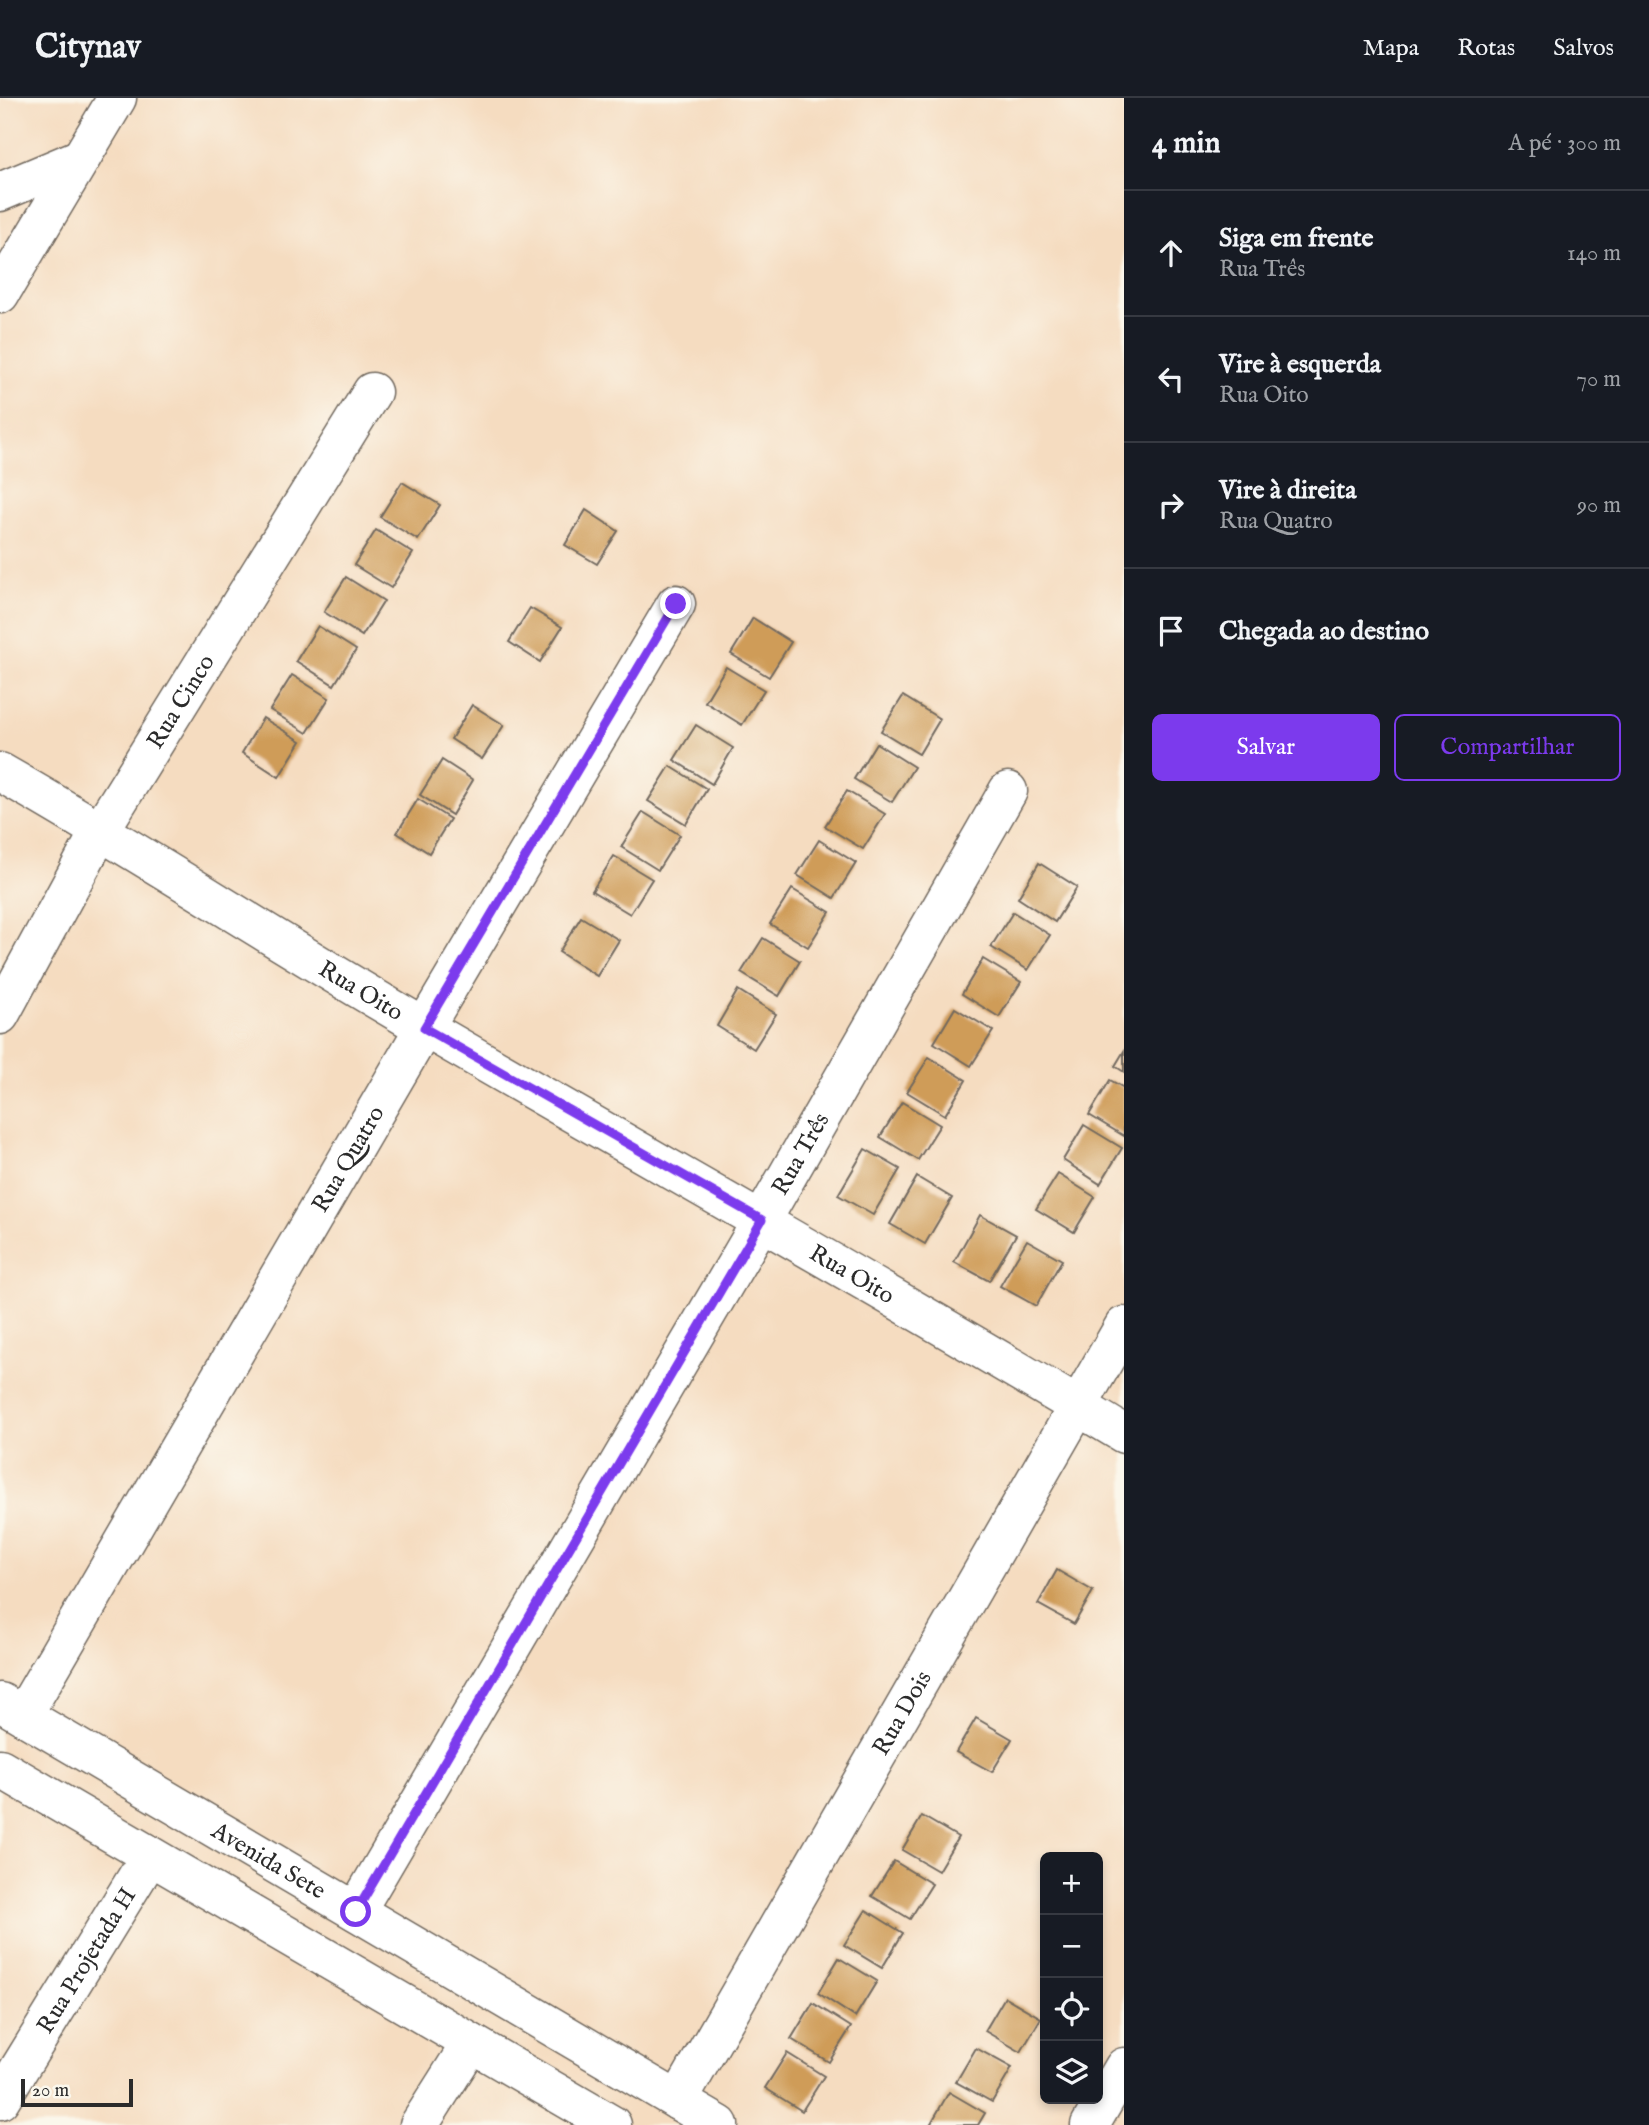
<!DOCTYPE html>
<html lang="pt">
<head>
<meta charset="utf-8">
<style>
	:root { --surface:#171b24; --page:#242831; --text:#f1f3f6; --muted:#9ea1a6; --line:#363941; --accent:#7c3aed }
	body { margin:0; font-family:"IM FELL English",serif; background:var(--page); color:var(--text) }
	.controls { position:absolute; right:21px; bottom:21px; display:grid; overflow:hidden; border-radius:10px; box-shadow:0 4px 10px #0003 }
	.controls button { width:63px; height:63px; display:grid; place-items:center; padding:0; border:0; border-bottom:2px solid var(--line); background:var(--surface); color:var(--text); font:35px sans-serif }
	.scale { position:absolute; left:21px; bottom:18px; width:112px; box-sizing:border-box; padding-left:7px; border:4px solid #2b2b2b; border-top:0; font-size:19px; line-height:24px; white-space:nowrap; color:#2b2b2b; -webkit-text-stroke:5px #fbf7ec; paint-order:stroke }
	.stop { position:absolute; width:21px; height:21px; margin:-16px; border:5px solid #7c3aed; border-radius:50%; background:#fff }
	.stop.end { background:#7c3aed; border-color:#fff; box-shadow:0 2px 7px #0008 }
	.list { margin:0; padding:0; list-style:none }
	h2 { display:flex; justify-content:space-between; align-items:center; height:91px; margin:0; padding:0 28px; font-size:30px }
	h2 small { font-size:23px; font-weight:400; color:var(--muted) }
	.list li { display:grid; grid-template-columns:46px 1fr auto; gap:21px; align-items:center; box-sizing:border-box; height:126px; padding:0 28px; border-top:2px solid var(--line) }
	.list b { display:block; font-size:26px; white-space:nowrap }
	.list p { margin:0; font-size:23px; white-space:nowrap; color:var(--muted) }
	.list em { font-size:23px; font-style:normal; color:var(--muted) }
	.actions { display:flex; gap:14px; padding:21px 28px }
	.actions a { flex:1; padding:16px 0; border:2px solid var(--accent); border-radius:10px; text-align:center; font-size:24px; color:var(--accent) }
	.actions .main { background:var(--accent); color:#fff }
	.icon { flex:none; width:38px; height:38px; fill:none; stroke:currentColor; stroke-width:2; stroke-linecap:round; stroke-linejoin:round }
	.map { position:relative; flex:none; width:1124px; height:2027px; overflow:hidden }
	header { display:flex; align-items:center; gap:42px; box-sizing:border-box; height:98px; padding:0 35px; background:var(--surface); border-bottom:2px solid var(--line) }
	header strong { font-size:33px }
	nav { display:flex; gap:38px; margin-inline-start:auto; font-size:24px }
	main { display:flex }
	aside { flex:1; background:var(--surface) }
	.map>svg:first-child { display:block }
</style>
</head>
<body>
<header>
<strong>Citynav</strong>
<nav><a>Mapa</a><a>Rotas</a><a>Salvos</a></nav>
</header>
<main>
<div class="map">
<svg width="1124" height="2027" viewBox="0 0 1124 2027">
	<rect width="100%" height="100%" fill="#fbf7ec"/>
	<filter id="ink" filterUnits="userSpaceOnUse"><feTurbulence type="fractalNoise" baseFrequency=".0143" numOctaves="2"/><feDisplacementMap in="SourceGraphic" scale="14" xChannelSelector="R" yChannelSelector="G"/><feConvolveMatrix kernelMatrix="1 2 1 2 8 2 1 2 1" color-interpolation-filters="sRGB"/></filter>
	<filter id="wash" filterUnits="userSpaceOnUse"><feTurbulence type="fractalNoise" baseFrequency=".00686" numOctaves="4" result="noise"/><feDisplacementMap in="SourceGraphic" scale="28" xChannelSelector="R" yChannelSelector="G"/><feGaussianBlur stdDeviation="1.57" result="paint"/><feColorMatrix in="noise" values="0 0 0 0 0 0 0 0 0 0 0 0 0 0 0 0 0 1.4 0 .05"/><feComposite in="paint" operator="in"/></filter>
	<g filter="url(#wash)">
		<rect width="100%" height="100%" fill="#f5dcc0"/>
		<g id="blocks">
			<g fill="#cf9c59">
				<polygon points="402,384 440,407 418,442 380,419"/>
				<polygon points="586,412 618,433 597,466 565,447"/>
				<polygon points="376,432 413,455 391,490 354,467"/>
				<polygon points="346,479 384,503 362,538 324,514"/>
				<polygon points="530,510 562,529 540,564 509,544"/>
				<polygon points="753,520 791,544 769,579 731,556"/>
				<polygon points="318,528 356,552 334,587 296,563"/>
				<polygon points="726,569 764,592 742,627 705,604"/>
				<polygon points="292,577 329,600 307,635 270,612"/>
				<polygon points="903,598 940,621 919,656 881,633"/>
				<polygon points="472,607 504,627 482,661 451,641"/>
				<polygon points="263,620 301,643 279,679 242,655"/>
				<polygon points="696,627 733,650 712,686 674,662"/>
				<polygon points="876,645 914,669 892,704 854,681"/>
				<polygon points="442,662 473,682 452,717 420,697"/>
				<polygon points="670,668 707,691 686,726 648,703"/>
				<polygon points="847,693 885,716 863,751 825,728"/>
				<polygon points="418,701 450,721 429,755 397,735"/>
				<polygon points="643,714 680,737 658,772 621,749"/>
				<polygon points="819,742 856,765 834,800 797,777"/>
				<polygon points="614,758 652,781 630,816 592,793"/>
				<polygon points="1039,765 1077,789 1055,824 1018,800"/>
				<polygon points="792,791 830,814 808,849 770,826"/>
				<polygon points="1013,814 1050,837 1028,872 991,849"/>
				<polygon points="581,819 619,842 597,878 559,854"/>
				<polygon points="763,840 800,863 779,898 741,875"/>
				<polygon points="983,861 1021,884 999,919 962,896"/>
				<polygon points="738,892 776,916 754,951 717,928"/>
				<polygon points="955,910 993,933 971,968 934,945"/>
				<polygon points="1124,953 1124,974 1115,968"/>
				<polygon points="929,959 966,982 945,1017 907,994"/>
				<polygon points="1110,982 1124,990 1124,1038 1089,1017"/>
				<polygon points="902,1004 940,1027 918,1062 880,1039"/>
				<polygon points="1084,1027 1122,1050 1100,1086 1063,1062"/>
				<polygon points="865,1051 900,1071 873,1117 838,1097"/>
				<polygon points="1058,1076 1095,1099 1074,1134 1036,1111"/>
				<polygon points="917,1079 952,1100 925,1146 890,1126"/>
				<polygon points="980,1117 1016,1137 989,1183 954,1164"/>
				<polygon points="1027,1142 1062,1162 1036,1208 1000,1188"/>
				<polygon points="1057,1472 1093,1493 1074,1526 1038,1506"/>
				<polygon points="976,1620 1012,1641 992,1674 956,1654"/>
				<polygon points="922,1718 958,1739 938,1773 902,1752"/>
				<polygon points="894,1763 932,1786 910,1821 872,1798"/>
				<polygon points="866,1812 903,1835 882,1870 844,1847"/>
				<polygon points="839,1860 877,1883 855,1919 818,1895"/>
				<polygon points="1005,1899 1041,1920 1021,1954 985,1933"/>
				<polygon points="813,1905 851,1929 829,1964 791,1941"/>
				<polygon points="976,1950 1012,1970 992,2004 956,1984"/>
				<polygon points="787,1955 824,1978 802,2013 765,1990"/>
				<polygon points="949,1994 985,2015 978,2027 930,2027"/>
			</g>
		</g>
	</g>
	<g filter="url(#ink)">
		<use href="#blocks" fill-opacity="0" stroke="#72695f" stroke-width="2"/>
		<g fill="none" stroke-linecap="round" stroke-linejoin="round">
			<g stroke="#72695f" stroke-width="41">
				<g id="street">
					<polyline points="0,94 81,60"/>
					<polyline points="0,196 117,0"/>
					<path id="s1" d="M0,674C144,756 283,848 427,931C659,1066 894,1197 1124,1336"/>
					<path id="s2" d="M0,917L101,731L372,294"/>
					<path id="s3" d="M0,1604L719,2027"/>
					<path id="s4" d="M23,1617L424,930L676,506"/>
					<polyline points="0,1670 612,2027"/>
					<path id="s5" d="M356,1813L762,1122L1008,693"/>
					<path id="s6" d="M0,2002L150,1758"/>
					<path id="s7" d="M678,2003L1124,1228"/>
					<polyline points="419,2027 471,1945"/>
					<polyline points="1090,2027 1124,1969"/>
				</g>
			</g>
			<use href="#street" stroke="#fff" stroke-width="38"/>
		</g>
	</g>
	<g fill="none" stroke-linecap="round" stroke-linejoin="round" filter="url(#ink)">
		<polyline stroke="#7c3aed" stroke-width="9" points="356,1814 762,1122 424,930 676,506"/>
	</g>
	<g text-anchor="middle" stroke-width="5" stroke-linejoin="round" paint-order="stroke">
		<g font-size="24" fill="#2b2b2b" stroke="#fbf7ec">
			<text dy="8" stroke="none"><textPath href="#s2" startOffset="362">Rua Cinco</textPath></text>
			<text dy="8" stroke="none"><textPath href="#s1" startOffset="422">Rua Oito</textPath></text>
			<text dy="8" stroke="none"><textPath href="#s5" startOffset="878">Rua Três</textPath></text>
			<text dy="8" stroke="none"><textPath href="#s4" startOffset="644">Rua Quatro</textPath></text>
			<text dy="8" stroke="none"><textPath href="#s1" startOffset="989">Rua Oito</textPath></text>
			<text dy="8" stroke="none"><textPath href="#s7" startOffset="448">Rua Dois</textPath></text>
			<text dy="8" stroke="none"><textPath href="#s3" startOffset="312">Avenida Sete</textPath></text>
			<text dy="8" stroke="none"><textPath href="#s6" startOffset="164">Rua Projetada H</textPath></text>
		</g>
	</g>
</svg>
<div class="controls">
<button>+</button>
<button>−</button>
<button><svg class="icon" aria-label="locate" viewBox="0 0 24 24"><circle cx="12" cy="12" r="6"/><path d="M12 2v4M12 18v4M2 12h4M18 12h4"/></svg></button>
<button><svg class="icon" aria-label="layers" viewBox="0 0 24 24"><path d="M12 4l9 5-9 5-9-5zM3 14l9 5 9-5"/></svg></button>
</div>
<div class="scale">20 m</div>
<div class="stop" style="left:356px;top:1814px"></div>
<div class="stop end" style="left:676px;top:506px"></div>
</div>
<aside>
<h2>4 min<small>A pé · 300 m</small></h2>
<ul class="list">
<li><svg class="icon" aria-label="ahead" viewBox="0 0 24 24"><path d="M12 20V5M6 11l6-6 6 6"/></svg><div><b>Siga em frente</b><p>Rua Três</p></div><em>140 m</em></li>
<li><svg class="icon" aria-label="left" viewBox="0 0 24 24"><path d="M17 20v-9H6M10 6l-5 5 5 5"/></svg><div><b>Vire à esquerda</b><p>Rua Oito</p></div><em>70 m</em></li>
<li><svg class="icon" aria-label="right" viewBox="0 0 24 24"><path d="M7 20v-9h11M14 6l5 5-5 5"/></svg><div><b>Vire à direita</b><p>Rua Quatro</p></div><em>90 m</em></li>
<li><svg class="icon" aria-label="arrive" viewBox="0 0 24 24"><path d="M6 21V4h12l-3 4 3 4H6"/></svg><div><b>Chegada ao destino</b></div></li>
</ul>
<div class="actions"><a class="main">Salvar</a><a>Compartilhar</a></div>
</aside>
</main>
</body>
</html>
